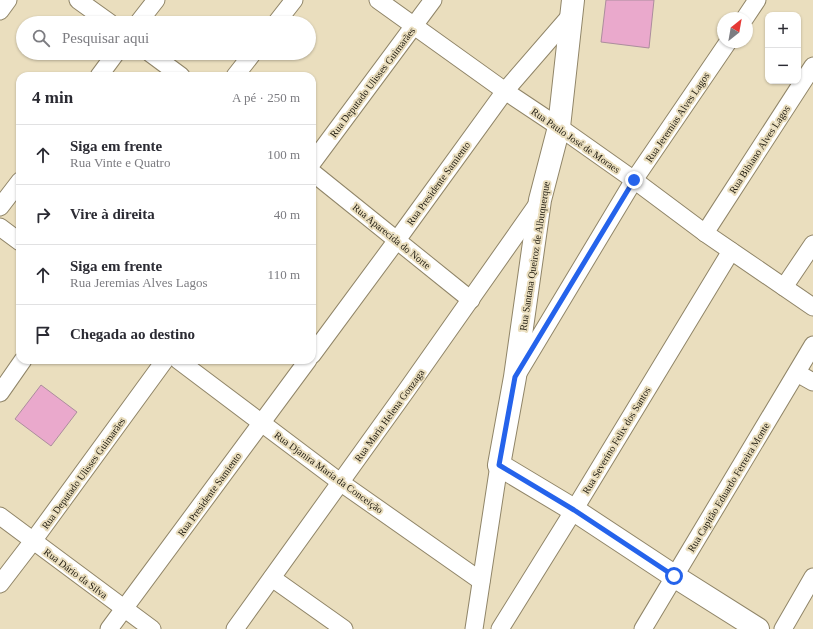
<!DOCTYPE html>
<html lang="pt">
<head>
<meta charset="utf-8">
<style>
	:root { --surface:#fff; --page:#f7f7f7; --text:#2b2b33; --muted:#7c7c81; --line:#e1e1e2 }
	body { margin:0; font-family:"Times New Roman",serif; background:var(--page); color:var(--text) }
	.controls { position:absolute; right:12px; top:12px; display:grid; overflow:hidden; border-radius:8px; box-shadow:0 1px 3px #0004 }
	.controls button { width:36px; height:36px; display:grid; place-items:center; padding:0; border:0; border-bottom:1px solid var(--line); background:var(--surface); color:var(--text); font:20px sans-serif }
	.compass { position:absolute; left:717px; top:12px; width:36px; height:36px; border-radius:50%; background:var(--surface); box-shadow:0 1px 3px #0004; rotate:31deg }
	.stop { position:absolute; width:12px; height:12px; margin:-9px; border:3px solid #2563eb; border-radius:50%; background:#fff }
	.stop.end { background:#2563eb; border-color:#fff; box-shadow:0 1px 4px #0008 }
	.list { margin:0; padding:0; list-style:none }
	h2 { display:flex; justify-content:space-between; align-items:center; height:52px; margin:0; padding:0 16px; font-size:17px }
	h2 small { font-size:13px; font-weight:400; color:var(--muted) }
	.list li { display:grid; grid-template-columns:26px 1fr auto; gap:12px; align-items:center; box-sizing:border-box; height:60px; padding:0 16px; border-top:1px solid var(--line) }
	.list b { display:block; font-size:15px; white-space:nowrap }
	.list p { margin:0; font-size:13px; white-space:nowrap; color:var(--muted) }
	.list em { font-size:13px; font-style:normal; color:var(--muted) }
	.icon { flex:none; width:22px; height:22px; fill:none; stroke:currentColor; stroke-width:2; stroke-linecap:round; stroke-linejoin:round }
	.map { position:relative; flex:none; width:813px; height:629px; overflow:hidden }
	.search { position:absolute; background:var(--surface); box-shadow:0 1px 3px #0004; left:16px; top:16px; width:300px; height:44px; display:flex; align-items:center; gap:10px; box-sizing:border-box; padding:0 14px; border-radius:22px; color:var(--muted); font-size:15px }
	.panel { position:absolute; background:var(--surface); box-shadow:0 1px 3px #0004; left:16px; top:72px; width:300px; height:292px; border-radius:12px }
	.map>svg:first-child { display:block }
</style>
</head>
<body>
<div class="map">
<svg width="813" height="629" viewBox="0 0 813 629">
	<rect width="100%" height="100%" fill="#eadebe"/>
	<g fill="#eaa9cc" stroke="#ac8d9d">
		<polygon points="606,0 654,0 649,48 601,42"/>
		<polygon points="41,385 77,412 51,446 15,419"/>
	</g>
	<g fill="none" stroke-linecap="round" stroke-linejoin="round">
		<g stroke="#908568" stroke-width="19">
			<g id="street">
				<polyline points="78,0 110,23"/>
				<polyline points="378,0 505,91 559,127 634,180 705,233 813,307"/>
				<polyline points="0,11 8,0"/>
				<polyline points="745,18 757,0"/>
				<polyline points="138,23 156,0"/>
				<polyline points="276,23 294,0"/>
				<polyline points="150,53 181,76"/>
				<polyline points="99,76 116,53"/>
				<polyline points="235,76 253,53"/>
				<polyline points="312,163 433,0"/>
				<polyline points="312,172 471,300"/>
				<polyline points="0,207 20,181"/>
				<polyline points="0,227 20,242"/>
				<polyline points="705,233 813,66"/>
				<polyline points="784,287 813,244"/>
				<polyline points="312,355 397,240 505,91 570,16"/>
				<polyline points="178,360 340,482 481,581"/>
				<polyline points="518,373 634,180 728,42"/>
				<polyline points="797,373 813,382"/>
				<polyline points="0,393 23,360"/>
				<polyline points="0,516 152,629"/>
				<polyline points="272,578 344,629"/>
				<polyline points="0,584 33,541 165,360"/>
				<polyline points="109,629 308,360"/>
				<polyline points="235,629 406,391 539,202"/>
				<polyline points="474,629 499,465"/>
				<polyline points="500,629 574,510 731,251"/>
				<polyline points="643,629 813,345"/>
				<polyline points="783,629 813,577"/>
			</g>
		</g>
		<g stroke="#908568" stroke-width="24">
			<polyline id="secondary" points="573,0 559,127 540,200 515,377 499,465 574,510 674,576 758,629"/>
		</g>
		<use href="#street" stroke="#fff" stroke-width="17"/>
		<use href="#secondary" stroke="#fff" stroke-width="22"/>
	</g>
	<g fill="none" stroke-linecap="round" stroke-linejoin="round">
		<polyline stroke="#2563eb" stroke-width="5" points="634,180 515,377 499,465 574,510 674,576"/>
	</g>
	<g text-anchor="middle" stroke-width="4" stroke-linejoin="round" paint-order="stroke">
		<g font-size="10" fill="#252014" stroke="#eadebe">
			<text transform="translate(372 82) rotate(-53)" y="4">Rua Deputado Ulisses Guimarães</text>
			<text transform="translate(677 117) rotate(-56)" y="4">Rua Jeremias Alves Lagos</text>
			<text transform="translate(576 140) rotate(35)" y="4">Rua Paulo José de Moraes</text>
			<text transform="translate(759 149) rotate(-57)" y="4">Rua Bibiano Alves Lagos</text>
			<text transform="translate(438 183) rotate(-54)" y="4">Rua Presidente Samiento</text>
			<text transform="translate(392 236) rotate(39)" y="4">Rua Aparecida do Norte</text>
			<text transform="translate(534 256) rotate(-81)" y="4">Rua Santana Queiroz de Albuquerque</text>
			<text transform="translate(389 415) rotate(-54)" y="4">Rua Maria Helena Gonzaga</text>
			<text transform="translate(616 440) rotate(-59)" y="4">Rua Severino Felix dos Santos</text>
			<text transform="translate(329 472) rotate(36)" y="4">Rua Djanira Maria da Conceição</text>
			<text transform="translate(83 473) rotate(-54)" y="4">Rua Deputado Ulisses Guimarães</text>
			<text transform="translate(728 487) rotate(-59)" y="4">Rua Capitão Eduardo Ferreira Monte</text>
			<text transform="translate(209 494) rotate(-54)" y="4">Rua Presidente Samiento</text>
			<text transform="translate(76 573) rotate(37)" y="4">Rua Dário da Silva</text>
		</g>
	</g>
</svg>
<div class="controls">
<button>+</button>
<button>−</button>
</div>
<svg class="compass" viewBox="-18 -18 36 36"><path d="M0-13l5 13h-10z" fill="#e53935"/><path d="M0 13l5-13h-10z" fill="#7c7c81"/></svg>
<div class="stop" style="left:674px;top:576px"></div>
<div class="stop end" style="left:634px;top:180px"></div>
<div class="search"><svg class="icon" aria-label="search" viewBox="0 0 24 24"><circle cx="10" cy="10" r="6"/><path d="M15 15l6 6"/></svg>Pesquisar aqui</div>
<section class="panel">
<h2>4 min<small>A pé · 250 m</small></h2>
<ul class="list">
<li><svg class="icon" aria-label="ahead" viewBox="0 0 24 24"><path d="M12 20V5M6 11l6-6 6 6"/></svg><div><b>Siga em frente</b><p>Rua Vinte e Quatro</p></div><em>100 m</em></li>
<li><svg class="icon" aria-label="right" viewBox="0 0 24 24"><path d="M7 20v-9h11M14 6l5 5-5 5"/></svg><div><b>Vire à direita</b></div><em>40 m</em></li>
<li><svg class="icon" aria-label="ahead" viewBox="0 0 24 24"><path d="M12 20V5M6 11l6-6 6 6"/></svg><div><b>Siga em frente</b><p>Rua Jeremias Alves Lagos</p></div><em>110 m</em></li>
<li><svg class="icon" aria-label="arrive" viewBox="0 0 24 24"><path d="M6 21V4h12l-3 4 3 4H6"/></svg><div><b>Chegada ao destino</b></div></li>
</ul>
</section>
</div>
</body>
</html>
